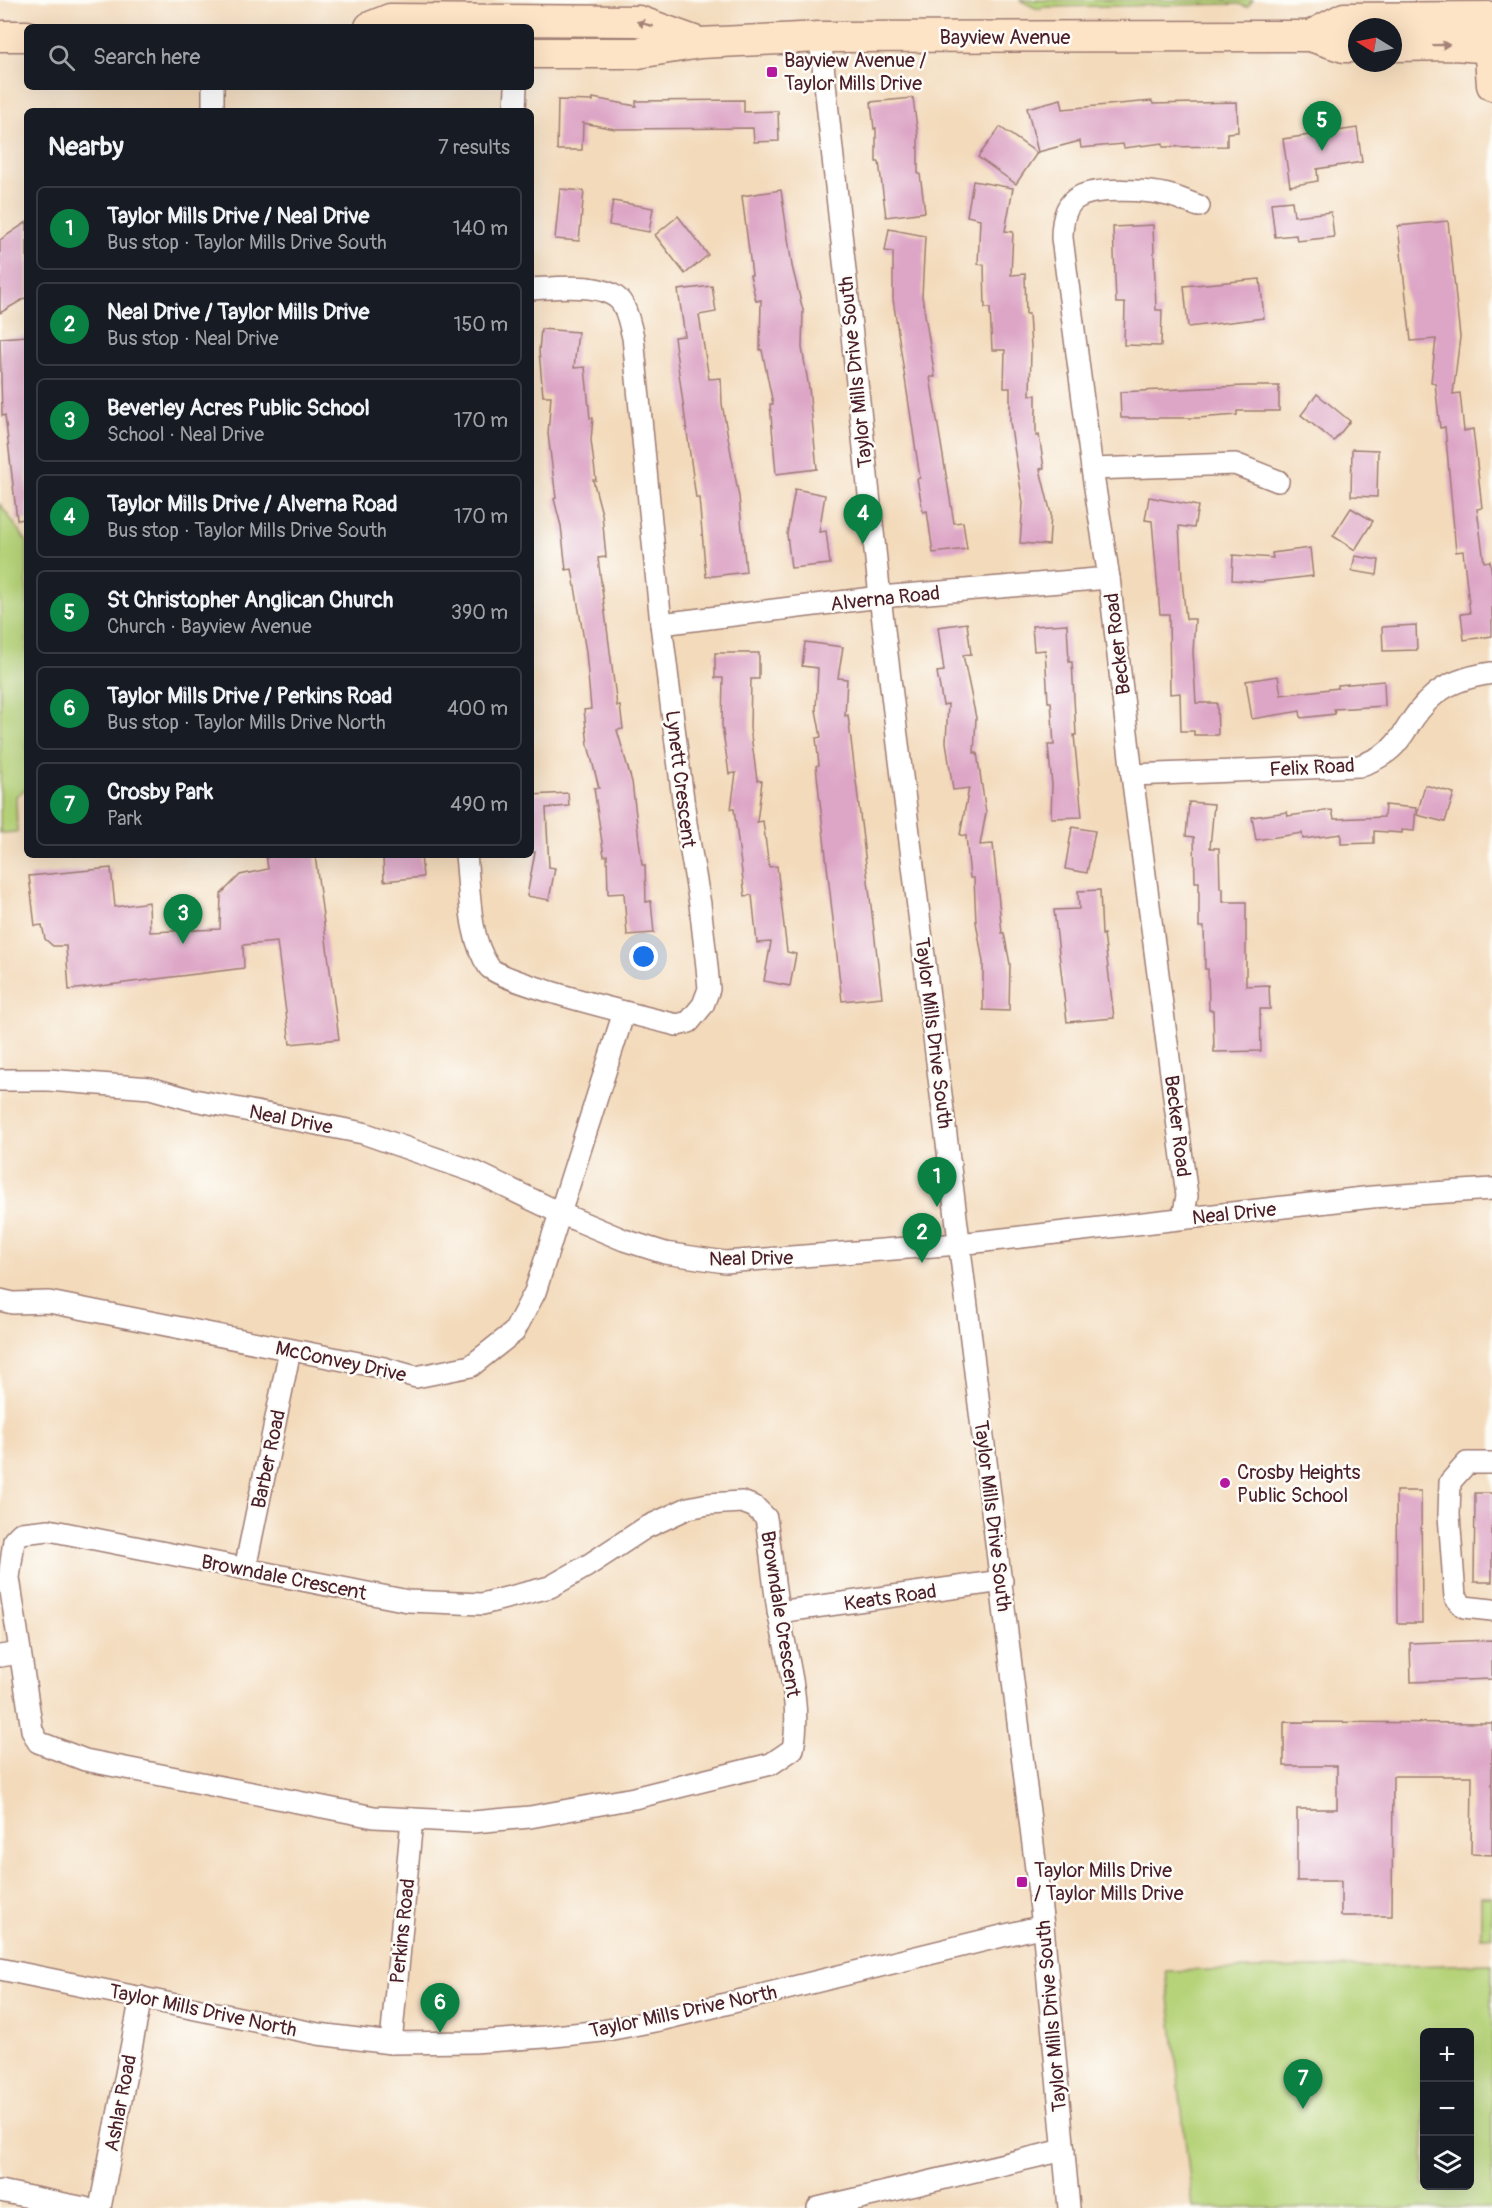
<!DOCTYPE html>
<html lang="en">
<head>
<meta charset="utf-8">
<style>
	:root { --surface:#171b24; --page:#242831; --text:#f1f3f6; --muted:#9ea1a6; --line:#363941; --accent:#0b8043 }
	body { margin:0; font-family:Pangolin,sans-serif; background:var(--page); color:var(--text) }
	.controls { position:absolute; right:18px; bottom:18px; display:grid; overflow:hidden; border-radius:9px; box-shadow:0 6px 24px #0002 }
	.controls button { width:54px; height:54px; display:grid; place-items:center; padding:0; border:0; border-bottom:2px solid var(--line); background:var(--surface); color:var(--text); font:30px sans-serif }
	.compass { position:absolute; left:1348px; top:18px; width:54px; height:54px; border-radius:50%; background:var(--surface); box-shadow:0 6px 24px #0002; rotate:280deg }
	.you { position:absolute; left:644px; top:957px; width:21px; height:21px; margin:-15px; border:4px solid #fff; border-radius:50%; background:#1a73e8; box-shadow:0 0 0 9px #1a73e833 }
	.badge { display:grid; place-items:center; width:39px; height:39px; border-radius:50%; background:var(--accent); color:#fff; font-size:20px; font-weight:700 }
	.pin { position:absolute; translate:-50% -50px; filter:drop-shadow(0 2px 3px #0008) }
	.pin::after { content:''; position:absolute; top:32px; width:21px; height:18px; background:inherit; clip-path:polygon(0 0,100% 0,50% 100%) }
	.list { margin:0; padding:0; list-style:none }
	h2 { display:flex; justify-content:space-between; align-items:center; height:78px; margin:0; padding:0 24px; font-size:26px }
	h2 small { font-size:20px; font-weight:400; color:var(--muted) }
	.list li { display:grid; grid-template-columns:39px 1fr auto; gap:18px; align-items:center; box-sizing:border-box; height:84px; margin:0 12px 12px; padding:0 12px; border:2px solid var(--line); border-radius:9px }
	.list b { display:block; font-size:22px; white-space:nowrap }
	.list p { margin:0; font-size:20px; white-space:nowrap; color:var(--muted) }
	.list em { font-size:20px; font-style:normal; color:var(--muted) }
	.icon { flex:none; width:33px; height:33px; fill:none; stroke:currentColor; stroke-width:2; stroke-linecap:round; stroke-linejoin:round }
	.map { position:relative; flex:none; width:1492px; height:2208px; overflow:hidden }
	.search { position:absolute; background:var(--surface); box-shadow:0 6px 24px #0002; left:24px; top:24px; width:510px; height:66px; display:flex; align-items:center; gap:15px; box-sizing:border-box; padding:0 21px; border-radius:9px; color:var(--muted); font-size:22px }
	.panel { position:absolute; background:var(--surface); box-shadow:0 6px 24px #0002; left:24px; top:108px; width:510px; height:750px; border-radius:9px }
	.map>svg:first-child { display:block }
</style>
</head>
<body>
<div class="map">
<svg width="1492" height="2208" viewBox="0 0 1492 2208">
	<rect width="100%" height="100%" fill="#fdfcf7"/>
	<filter id="ink" filterUnits="userSpaceOnUse"><feTurbulence type="fractalNoise" baseFrequency=".0167" numOctaves="2"/><feDisplacementMap in="SourceGraphic" scale="12" xChannelSelector="R" yChannelSelector="G"/><feConvolveMatrix kernelMatrix="1 2 1 2 8 2 1 2 1" color-interpolation-filters="sRGB"/></filter>
	<filter id="wash" filterUnits="userSpaceOnUse"><feTurbulence type="fractalNoise" baseFrequency=".008" numOctaves="4" result="noise"/><feDisplacementMap in="SourceGraphic" scale="24" xChannelSelector="R" yChannelSelector="G"/><feGaussianBlur stdDeviation="1.35" result="paint"/><feColorMatrix in="noise" values="0 0 0 0 0 0 0 0 0 0 0 0 0 0 0 0 0 1.4 0 .05"/><feComposite in="paint" operator="in"/></filter>
	<g filter="url(#wash)">
		<rect width="100%" height="100%" fill="#f3dabb"/>
		<g fill="#b6d379" stroke="#807952" stroke-width="1.5" fill-rule="evenodd">
			<polygon points="1019,0 1253,0 1247,7 1239,4 1044,7 1038,9"/>
			<polygon points="0,504 27,542 27,788 16,796 17,832 0,833"/>
			<rect x="1481" y="1897" width="11" height="39"/>
			<path d="M1492,1964V2208H1193L1166,1971ZM1424,2032H1470V2186H1424Z"/>
		</g>
		<g id="blocks">
			<g fill="#dda5c6">
				<polygon points="593,98 636,106 636,101 744,100 744,112 778,111 779,141 754,142 753,128 615,129 583,123 582,150 557,150 558,100 593,101"/>
				<polygon points="913,98 918,135 918,174 920,174 925,212 886,217 879,162 876,162 876,128 874,129 871,102"/>
				<polygon points="1061,99 1063,109 1152,101 1153,104 1237,102 1238,132 1227,133 1227,146 1163,147 1163,143 1124,148 1123,144 1081,148 1080,141 1038,152 1027,108"/>
				<polygon points="1000,127 1037,153 1016,184 978,157"/>
				<polygon points="1357,128 1362,162 1317,169 1318,181 1290,186 1283,139"/>
				<polygon points="973,181 1013,188 1005,231 1013,232 1011,275 1025,274 1026,314 1029,314 1031,347 1030,395 1036,395 1036,436 1039,435 1044,468 1040,469 1051,514 1049,545 1020,543 1023,503 1010,422 1010,388 1004,388 1005,350 992,350 990,308 985,308 984,265 978,264 980,219 967,216"/>
				<polygon points="560,189 584,191 579,241 555,239"/>
				<polygon points="781,190 792,266 803,310 802,348 809,388 817,469 776,474 770,404 773,404 762,350 760,350 761,300 756,301 750,275 752,275 742,196"/>
				<polygon points="613,201 653,208 649,232 609,225"/>
				<polygon points="1292,201 1294,216 1331,212 1334,237 1297,241 1296,235 1275,237 1271,203"/>
				<polygon points="678,216 708,255 685,274 655,235"/>
				<polygon points="1448,221 1460,337 1453,394 1460,393 1464,431 1473,429 1482,508 1477,509 1484,562 1490,561 1492,575 1492,636 1464,640 1461,614 1470,613 1463,551 1456,552 1445,427 1440,428 1435,383 1431,382 1436,339 1411,341 1398,226"/>
				<polygon points="27,222 27,297 0,313 0,240"/>
				<polygon points="1153,225 1156,310 1162,310 1161,346 1124,345 1125,303 1116,303 1113,227"/>
				<polygon points="889,229 925,236 922,296 935,377 930,377 954,523 963,522 967,549 933,553 927,511 923,512 917,479 920,478 893,299 893,252 885,251"/>
				<polygon points="1260,279 1264,318 1188,327 1184,286"/>
				<polygon points="712,286 716,312 699,315 709,379 721,378 722,404 739,497 746,572 706,577 699,498 696,498 674,337 685,336 678,290"/>
				<polygon points="541,329 578,332 574,368 585,367 590,418 593,418 591,440 596,480 593,480 602,514 606,557 598,558 617,706 620,706 623,729 617,730 632,782 642,865 645,865 646,902 651,901 654,933 627,935 624,893 608,894 607,855 604,856 594,788 599,788 588,745 584,710 591,709 586,652 572,569 566,570 561,526 554,499 556,498 548,434 551,396 543,396 539,351"/>
				<polygon points="27,336 27,519 17,520 5,415 2,416 0,338"/>
				<polygon points="1244,386 1279,386 1279,411 1237,411 1237,415 1198,418 1121,418 1120,392"/>
				<polygon points="1317,394 1350,421 1334,441 1301,415"/>
				<polygon points="1352,449 1378,450 1377,497 1351,496"/>
				<polygon points="795,489 825,495 819,532 826,531 830,564 791,568 787,534"/>
				<polygon points="1149,497 1198,506 1194,528 1179,526 1182,580 1186,619 1195,619 1193,652 1196,703 1217,703 1218,735 1194,735 1194,731 1181,731 1180,693 1170,694 1169,614 1160,614 1152,521 1145,520"/>
				<polygon points="1351,508 1373,521 1355,550 1333,536"/>
				<polygon points="1310,548 1313,576 1261,582 1232,580 1233,555 1273,558 1272,553"/>
				<polygon points="1355,556 1379,560 1377,575 1352,571"/>
				<polygon points="967,623 971,654 963,655 976,718 974,753 977,753 986,813 980,845 993,844 1002,933 1004,933 1010,964 1009,1011 983,1010 983,962 976,922 974,878 970,878 966,836 960,835 969,788 953,790 946,742 948,704 943,705 937,672 944,671 938,627"/>
				<polygon points="1067,624 1069,662 1072,662 1076,735 1074,735 1082,817 1051,818 1052,785 1048,745 1054,745 1051,702 1048,702 1045,650 1034,651 1032,626"/>
				<polygon points="1416,625 1417,650 1383,651 1382,627"/>
				<polygon points="805,642 843,647 838,678 847,679 845,716 848,715 882,997 842,1001 816,766 819,765 816,738 821,737 816,710 818,668 802,666"/>
				<polygon points="715,653 759,653 759,679 751,679 750,728 757,780 762,781 757,822 763,821 769,867 777,866 787,952 796,954 790,986 764,981 771,942 757,943 752,895 745,896 734,809 731,809 736,773 729,774 722,725 723,678 715,678"/>
				<polygon points="1278,676 1281,695 1338,688 1338,685 1384,681 1385,706 1334,709 1335,714 1301,718 1300,711 1252,719 1246,681"/>
				<polygon points="1425,785 1454,793 1445,822 1417,815"/>
				<polygon points="568,793 569,806 546,808 549,867 555,868 549,900 527,896 535,852 531,853 531,795"/>
				<polygon points="1189,802 1214,804 1210,848 1219,848 1220,888 1223,888 1223,902 1246,902 1246,986 1269,985 1270,1009 1260,1009 1261,1051 1214,1052 1213,1010 1209,1010 1208,969 1205,969 1204,927 1199,927 1199,882 1195,882 1194,837 1186,836"/>
				<polygon points="1385,805 1416,808 1414,831 1402,830 1402,833 1374,831 1374,843 1341,844 1341,834 1303,839 1302,833 1256,840 1252,817 1287,812 1288,816 1332,810 1334,819 1384,817"/>
				<polygon points="1072,827 1095,831 1087,873 1065,869"/>
				<polygon points="266,855 315,855 339,1039 290,1044 277,942 243,945 244,968 69,990 66,946 53,946 45,939 42,925 35,926 29,876 111,868 115,907 149,902 150,932 220,929 221,894 240,875 268,869"/>
				<polygon points="402,855 421,855 423,877 384,881 383,857"/>
				<polygon points="1100,890 1102,935 1104,934 1114,1018 1067,1022 1054,910 1079,909 1078,891"/>
				<polygon points="1396,1491 1421,1491 1422,1623 1397,1623"/>
				<polygon points="1475,1493 1492,1493 1492,1582 1474,1582"/>
				<polygon points="1492,1640 1492,1679 1411,1682 1410,1643"/>
				<polygon points="1284,1722 1492,1723 1492,1855 1471,1854 1472,1776 1393,1776 1392,1916 1341,1916 1341,1881 1297,1881 1297,1809 1337,1809 1337,1766 1284,1766"/>
			</g>
		</g>
	</g>
	<g filter="url(#ink)">
		<use href="#blocks" fill-opacity="0" stroke="#9e7c73" stroke-width="1.5"/>
		<g fill="none" stroke-linecap="round" stroke-linejoin="round">
			<g stroke="#9e7c73" stroke-width="24">
				<g id="street">
					<polyline points="820,37 880,597 1043,1926 1069,2208"/>
					<polyline points="213,111 213,87"/>
					<polyline points="515,111 516,87"/>
					<polyline points="1092,469 1235,464 1278,481"/>
					<polyline points="661,624 880,597 1109,578"/>
					<path d="M1132,775L1359,766C1409,749 1400,725 1432,697C1448,682 1471,676 1492,673"/>
					<path d="M466,855C470,890 468,937 489,967C501,983 648,1018 677,1025L689,1022L703,1005L709,989L707,967L700,904L686,823L661,624L633,337C630,327 628,311 621,302C605,281 554,288 531,289"/>
					<polyline points="0,1080 48,1080 150,1088 189,1099 363,1133 475,1172 562,1214 624,1240 665,1253 725,1262 959,1244 1372,1197 1492,1189"/>
					<path d="M1183,1218L1187,1196L1132,775L1109,578L1092,469L1062,238C1062,223 1064,204 1079,197C1097,187 1148,190 1168,195C1178,197 1189,203 1199,206"/>
					<polyline points="0,1300 13,1303 49,1302 384,1368 416,1377 471,1366 514,1332 535,1292 624,1012"/>
					<polyline points="1492,1463 1467,1463 1450,1482 1449,1515 1455,1597 1464,1607 1492,1610"/>
					<path d="M742,1502L755,1507L766,1518C771,1550 773,1583 779,1615C787,1659 802,1705 793,1749L771,1764L634,1798L530,1817L473,1822L374,1817L85,1760L38,1742L32,1730L9,1578L14,1540L21,1533L49,1530L408,1601L482,1604L550,1587L587,1566L645,1528L688,1508L708,1504Z"/>
					<polyline points="245,1569 290,1350"/>
					<polyline points="778,1612 1002,1581"/>
					<polyline points="0,1656 20,1653"/>
					<polyline points="0,1969 318,2034 391,2043 474,2042 545,2037 602,2031 660,2020 1043,1926"/>
					<polyline points="391,2043 412,1819"/>
					<polyline points="0,2191 85,2208"/>
					<polyline points="100,2208 141,1997"/>
					<polyline points="818,2208 1064,2150"/>
				</g>
			</g>
			<g stroke="#9e7c73" stroke-width="33">
				<g id="secondary">
					<polyline points="370,27 390,19 639,21 697,42"/>
					<polyline points="1488,30 1492,85"/>
					<polyline points="0,36 27,36"/>
					<polyline points="1310,36 1344,18 1492,17"/>
					<polyline points="1393,46 1455,45 1492,48"/>
					<polyline points="531,53 638,53 700,43 820,37 1310,36 1344,47 1357,47"/>
				</g>
			</g>
			<use href="#street" stroke="#fff" stroke-width="21"/>
			<use href="#secondary" stroke="#fee4c6" stroke-width="30"/>
		</g>
		<defs><path id="oneway-solid" d="M-6-.8H1V-3.2L6.5 0L1 3.2V.8H-6Z" transform="scale(1.5)"/></defs>
		<g fill="#a48278">
			<use href="#oneway-solid" transform="translate(645 24) rotate(-164)"/>
			<use href="#oneway-solid" transform="translate(1441 45) rotate(-1)"/>
		</g>
	</g>
	<g fill="#b5179e" stroke="#fdfcf7" stroke-width="2">
		<rect x="766" y="66" width="12" height="12" rx="3"/>
		<circle cx="1225" cy="1483" r="6"/>
		<rect x="1016" y="1876" width="12" height="12" rx="3"/>
	</g>
	<g text-anchor="middle" stroke-width="5" stroke-linejoin="round" paint-order="stroke">
		<g font-size="20" fill="#4a1f2b" stroke="#fdfcf7">
			<text x="1005" y="44">Bayview Avenue</text>
			<text transform="translate(855 372) rotate(-96)" y="7">Taylor Mills Drive South</text>
			<text transform="translate(885 598) rotate(-6)" y="7">Alverna Road</text>
			<text transform="translate(1117 644) rotate(-97)" y="7">Becker Road</text>
			<text transform="translate(1312 767) rotate(-3)" y="7">Felix Road</text>
			<text transform="translate(681 779) rotate(83)" y="7">Lynett Crescent</text>
			<text transform="translate(934 1033) rotate(83)" y="7">Taylor Mills Drive South</text>
			<text transform="translate(291 1119) rotate(11)" y="7">Neal Drive</text>
			<text transform="translate(1178 1126) rotate(83)" y="7">Becker Road</text>
			<text transform="translate(1234 1213) rotate(-6)" y="7">Neal Drive</text>
			<text transform="translate(751 1258) rotate(-1)" y="7">Neal Drive</text>
			<text transform="translate(341 1361) rotate(12)" y="7">McConvey Drive</text>
			<text transform="translate(268 1459) rotate(-78)" y="7">Barber Road</text>
			<text transform="translate(993 1516) rotate(83)" y="7">Taylor Mills Drive South</text>
			<text transform="translate(284 1577) rotate(11)" y="7">Browndale Crescent</text>
			<text transform="translate(890 1597) rotate(-8)" y="7">Keats Road</text>
			<text transform="translate(781 1614) rotate(81)" y="7">Browndale Crescent</text>
			<text transform="translate(402 1931) rotate(-84)" y="7">Perkins Road</text>
			<text transform="translate(203 2010) rotate(12)" y="7">Taylor Mills Drive North</text>
			<text transform="translate(683 2011) rotate(-12)" y="7">Taylor Mills Drive North</text>
			<text transform="translate(1051 2016) rotate(-95)" y="7">Taylor Mills Drive South</text>
			<text transform="translate(120 2103) rotate(-79)" y="7">Ashlar Road</text>
		</g>
		<g font-size="20" fill="#4a1f2b" stroke="#fdfcf7" text-anchor="start">
			<text x="784" y="67">Bayview Avenue /<tspan x="784" dy="23">Taylor Mills Drive</tspan></text>
			<text x="1237" y="1479">Crosby Heights<tspan x="1237" dy="23">Public School</tspan></text>
			<text x="1034" y="1877">Taylor Mills Drive<tspan x="1034" dy="23">/ Taylor Mills Drive</tspan></text>
		</g>
	</g>
</svg>
<div class="controls">
<button>+</button>
<button>−</button>
<button><svg class="icon" aria-label="layers" viewBox="0 0 24 24"><path d="M12 4l9 5-9 5-9-5zM3 14l9 5 9-5"/></svg></button>
</div>
<svg class="compass" viewBox="-18 -18 36 36"><path d="M0-13l5 13h-10z" fill="#e53935"/><path d="M0 13l5-13h-10z" fill="#9ea1a6"/></svg>
<div class="you"></div>
<div class="pin badge" style="left:937px;top:1207px">1</div>
<div class="pin badge" style="left:922px;top:1263px">2</div>
<div class="pin badge" style="left:183px;top:944px">3</div>
<div class="pin badge" style="left:863px;top:544px">4</div>
<div class="pin badge" style="left:1322px;top:151px">5</div>
<div class="pin badge" style="left:440px;top:2033px">6</div>
<div class="pin badge" style="left:1303px;top:2109px">7</div>
<div class="search"><svg class="icon" aria-label="search" viewBox="0 0 24 24"><circle cx="10" cy="10" r="6"/><path d="M15 15l6 6"/></svg>Search here</div>
<section class="panel">
<h2>Nearby<small>7 results</small></h2>
<ul class="list">
<li><span class="badge">1</span><div><b>Taylor Mills Drive / Neal Drive</b><p>Bus stop · Taylor Mills Drive South</p></div><em>140 m</em></li>
<li><span class="badge">2</span><div><b>Neal Drive / Taylor Mills Drive</b><p>Bus stop · Neal Drive</p></div><em>150 m</em></li>
<li><span class="badge">3</span><div><b>Beverley Acres Public School</b><p>School · Neal Drive</p></div><em>170 m</em></li>
<li><span class="badge">4</span><div><b>Taylor Mills Drive / Alverna Road</b><p>Bus stop · Taylor Mills Drive South</p></div><em>170 m</em></li>
<li><span class="badge">5</span><div><b>St Christopher Anglican Church</b><p>Church · Bayview Avenue</p></div><em>390 m</em></li>
<li><span class="badge">6</span><div><b>Taylor Mills Drive / Perkins Road</b><p>Bus stop · Taylor Mills Drive North</p></div><em>400 m</em></li>
<li><span class="badge">7</span><div><b>Crosby Park</b><p>Park</p></div><em>490 m</em></li>
</ul>
</section>
</div>
</body>
</html>
